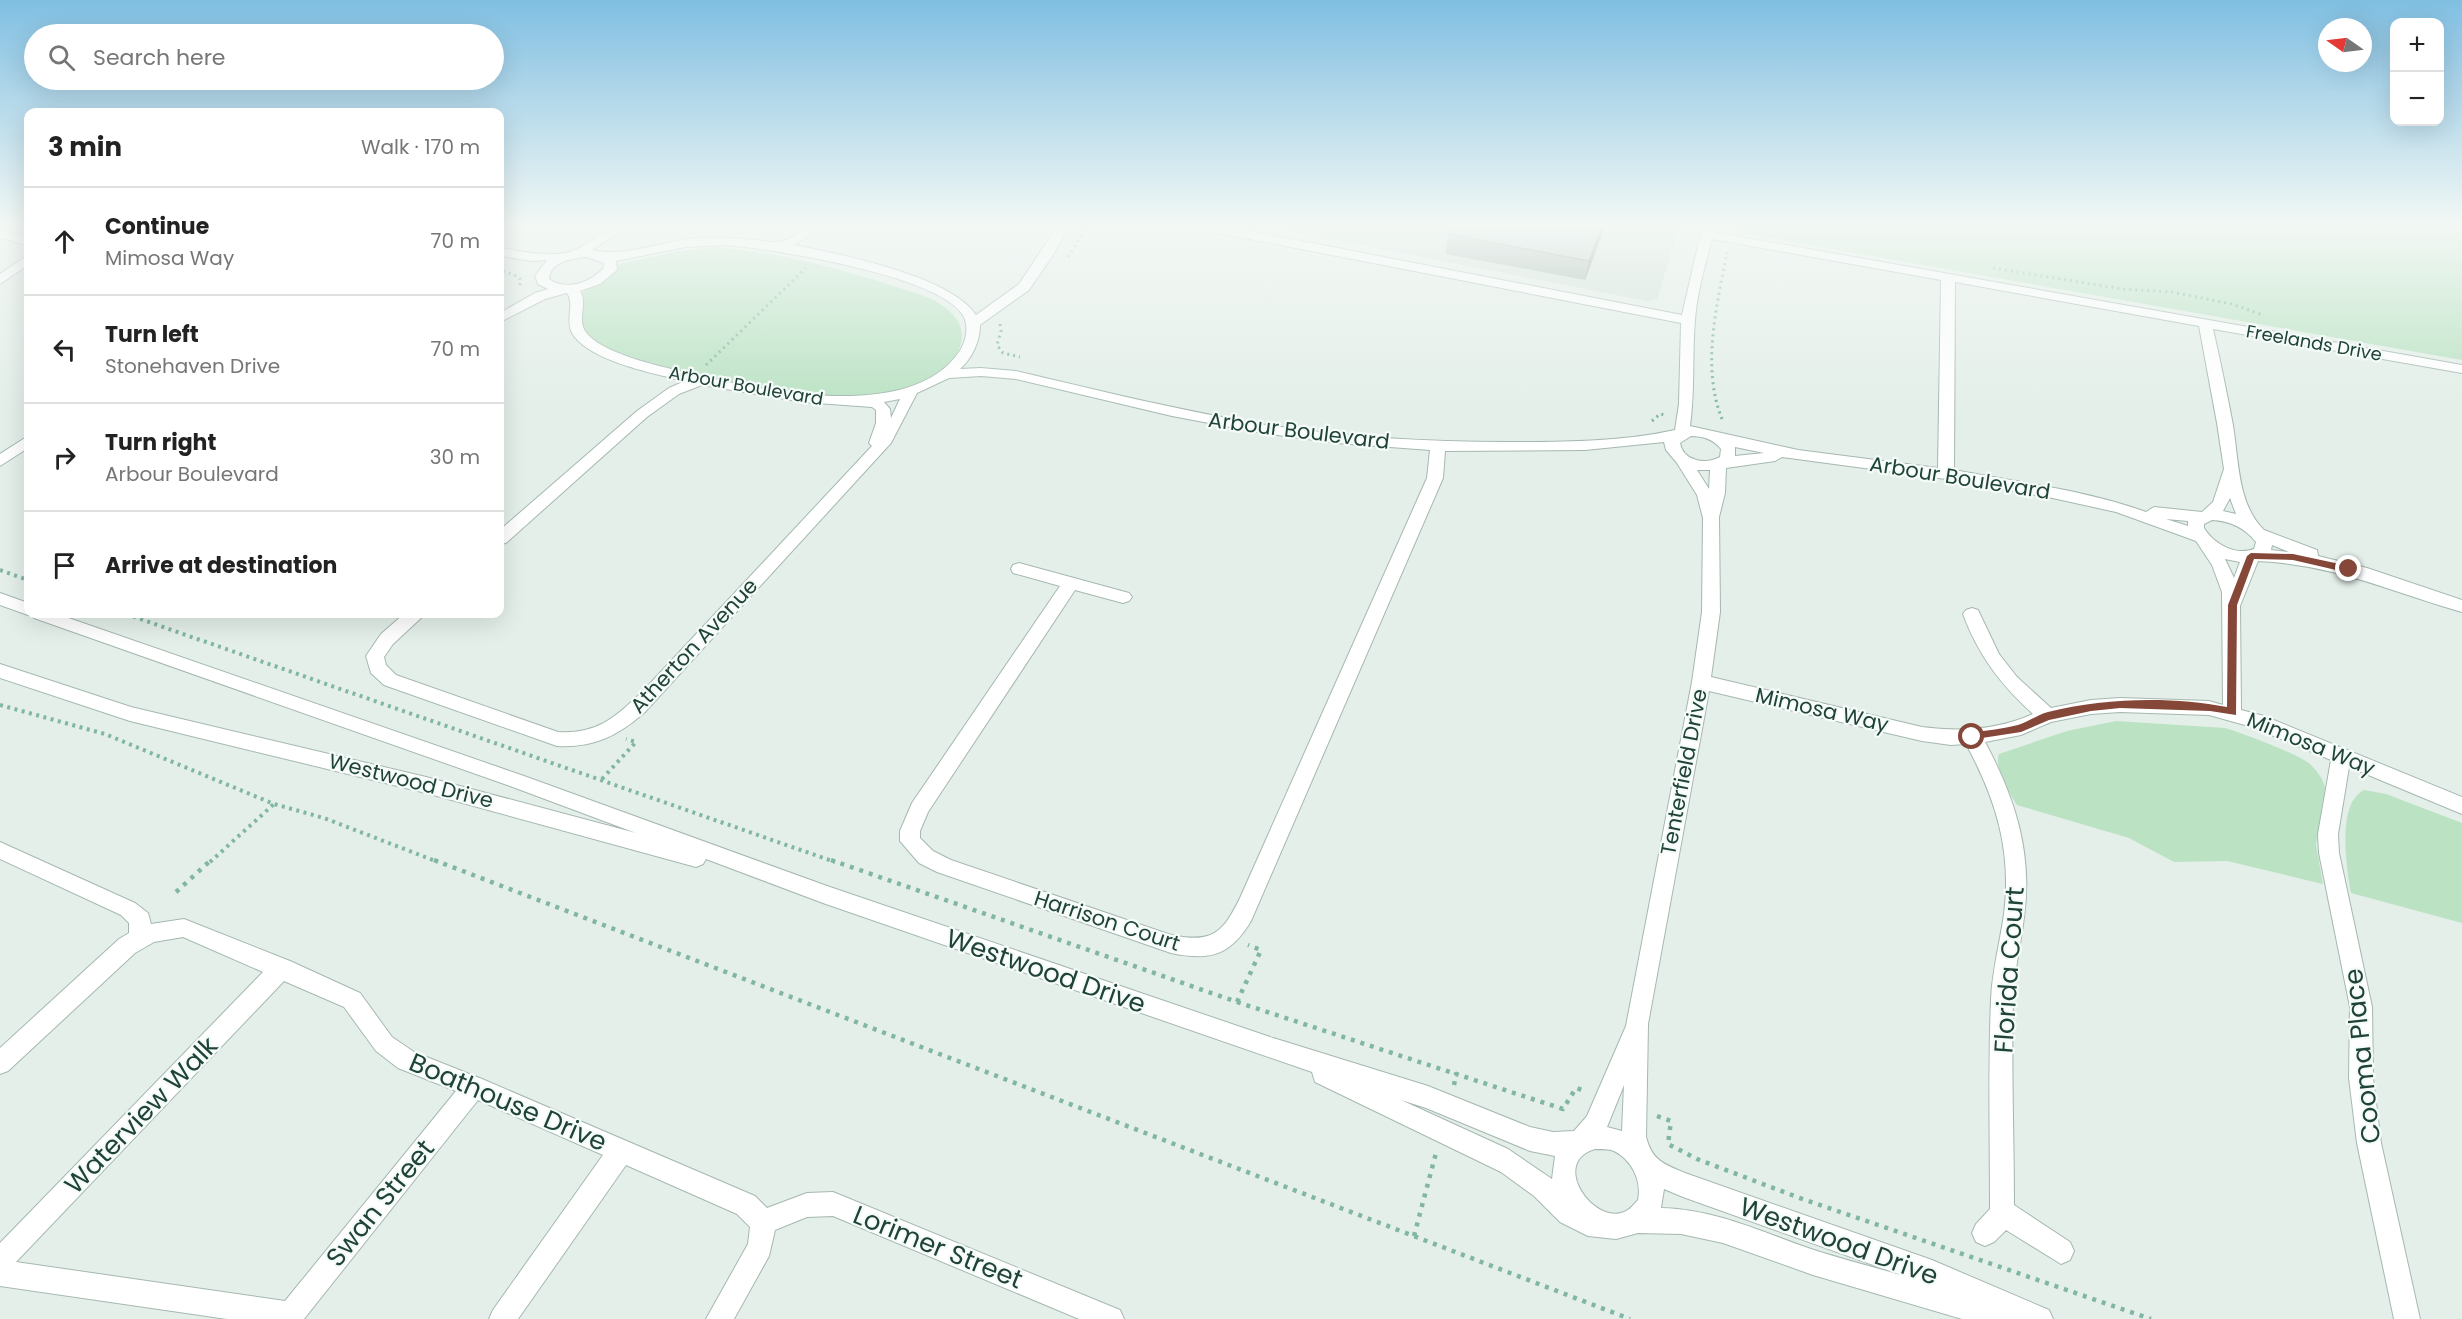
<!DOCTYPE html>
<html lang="en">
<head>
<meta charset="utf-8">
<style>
	:root { --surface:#fff; --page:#f2f2f2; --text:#222; --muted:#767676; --line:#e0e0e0 }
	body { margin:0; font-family:Poppins,sans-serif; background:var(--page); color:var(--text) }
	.controls { position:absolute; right:18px; top:18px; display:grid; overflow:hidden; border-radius:12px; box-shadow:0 6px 24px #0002 }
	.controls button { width:54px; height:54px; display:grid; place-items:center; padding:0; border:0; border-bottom:2px solid var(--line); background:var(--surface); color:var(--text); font:30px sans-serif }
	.compass { position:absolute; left:2318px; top:18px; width:54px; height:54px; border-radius:50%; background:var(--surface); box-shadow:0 6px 24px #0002; rotate:284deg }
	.stop { position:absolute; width:18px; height:18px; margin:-14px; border:4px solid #854738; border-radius:50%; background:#fff }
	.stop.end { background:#854738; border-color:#fff; box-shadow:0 2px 6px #0008 }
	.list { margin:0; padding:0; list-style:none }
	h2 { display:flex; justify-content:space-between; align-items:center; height:78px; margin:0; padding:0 24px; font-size:26px }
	h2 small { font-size:20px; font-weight:400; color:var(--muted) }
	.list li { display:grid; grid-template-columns:39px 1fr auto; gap:18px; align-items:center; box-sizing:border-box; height:108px; padding:0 24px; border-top:2px solid var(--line) }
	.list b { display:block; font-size:22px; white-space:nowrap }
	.list p { margin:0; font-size:20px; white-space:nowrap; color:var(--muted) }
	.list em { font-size:20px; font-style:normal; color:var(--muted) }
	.icon { flex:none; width:33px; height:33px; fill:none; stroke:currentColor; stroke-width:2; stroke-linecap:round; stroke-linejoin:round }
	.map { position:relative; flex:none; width:2462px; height:1319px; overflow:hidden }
	.search { position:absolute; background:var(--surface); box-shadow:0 6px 24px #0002; left:24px; top:24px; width:480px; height:66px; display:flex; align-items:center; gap:15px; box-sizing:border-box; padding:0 21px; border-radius:33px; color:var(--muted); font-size:22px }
	.panel { position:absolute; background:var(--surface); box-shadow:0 6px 24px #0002; left:24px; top:108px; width:480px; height:510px; border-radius:12px }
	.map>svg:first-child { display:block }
</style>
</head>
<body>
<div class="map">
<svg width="2462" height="1319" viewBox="0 0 2462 1319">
	<rect width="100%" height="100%" fill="#e4efe9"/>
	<polygon fill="#d1dfd8" points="1253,224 1680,224 1657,299 1647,301"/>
	<g fill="#bae2c3">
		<polygon points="1738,224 2462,224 2462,360 1736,232"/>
		<path d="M716,247C776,253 832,266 890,285C911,292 939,297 954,316C965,329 964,344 954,357C936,381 902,393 874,397C842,401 810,396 779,391C718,382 660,367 602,347C578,331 579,320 581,293L608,279L615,265L678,251Z"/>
		<path d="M2116,721L2225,728C2242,733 2299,754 2311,765C2318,772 2323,779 2325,788L2316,845L2323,884L2227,861L2174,862L2129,838L2017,805C2009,792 1994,769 1999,754L2067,731Z"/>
		<path d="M2364,790L2386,794L2462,823V923L2351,893C2347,867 2336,804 2364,790Z"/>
	</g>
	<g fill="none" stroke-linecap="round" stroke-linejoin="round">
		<g stroke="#a5b8b0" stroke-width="2">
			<g id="minor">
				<path d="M616,224H631L592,250C629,258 661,240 698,238C716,237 735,238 754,240C761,240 769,243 777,242C798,239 802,224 828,224L794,245C839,254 951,276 976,315L1019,284L1059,224H1071L1053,255L1029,290L980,325C980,342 972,358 960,369L981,368L1016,371C1097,390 1177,410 1260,424C1341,437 1425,442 1508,442C1564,442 1620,442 1675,430L1679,404L1681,323L1193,228L1187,224H1214L1682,315L1703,224H1715L1713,232L2462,365V373L2213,329C2220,359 2226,389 2232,420C2239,455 2236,503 2264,530L2317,550L2318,556L2367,568L2462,600V612C2389,591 2336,565 2258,561L2240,606L2241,710L2264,716L2462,797V814L2349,767L2338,834L2339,853L2372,1007L2373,1078L2381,1143L2420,1319H2394L2357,1143L2349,1078L2350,1007L2319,853L2318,834L2331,760L2252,727L2209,715L2120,712L2091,714L2051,722L2021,735L1985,742C2015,798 2033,853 2024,917C2021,944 2014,971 2013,999C2011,1067 2014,1137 2014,1205L2070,1242L2074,1251L2070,1260L2061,1264L2006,1230L1994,1242L1985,1246L1976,1242L1972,1233L1976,1224L1990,1209C1990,1140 1988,1069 1991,1000C1992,971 2000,943 2004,914C2012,851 1996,799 1966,744L1951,745L1922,741L1709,691L1648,1024L1646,1137C1652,1160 1663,1164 1685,1173L1932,1260L2049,1310L2053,1319H1962L1813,1275L1723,1243L1681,1234L1638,1233L1616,1239L1588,1236L1560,1222L1534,1196L1501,1172L1315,1082L1312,1072L823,903L706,859L703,864L696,867L426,793L130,721L0,678V664L131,707L426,777L636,833L510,786L34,618L31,614L28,615L0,605V593L28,603V614H57L524,776L827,886L1270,1037L1428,1086L1530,1127L1553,1132L1574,1131L1587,1116L1626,1026L1692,682L1702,612L1703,518L1697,495L1677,463L1666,450L1664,442L1585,450L1445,451L1443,478L1251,921C1230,956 1210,961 1171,953L937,872L919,863L900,841V831L912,803L1060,586L1013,573L1011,569L1013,565L1019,563L1129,593L1132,597L1129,601L1123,603L1075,590L928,812L920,831V838L933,851L951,860L1171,935C1211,943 1222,935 1240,898L1427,478L1430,450L1337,443L1262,433L1172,416L1016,379L981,376L949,378L917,393L891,443L645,712C618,736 593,748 557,746L384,685L371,673L366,656L381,634L404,614H423L421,618L393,644L384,657L386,665L396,675L558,732C598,734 614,718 642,692L872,446L869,443L876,423V410L872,407L803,402L702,385L679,394L647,417L506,543L500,544V530L637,411L669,388L685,381C656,374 588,361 572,333C565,320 575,304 567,293L545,299L500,322V313L535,293L548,289L538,284L535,276L547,260L532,261L500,256V248C520,251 556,259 575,250C589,243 603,233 616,224ZM1712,239L1941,280L1938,468L1798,450L1690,426C1695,391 1692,356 1695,320C1697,293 1705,266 1712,239ZM726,245C773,249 936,275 962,314C970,325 966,342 959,352C909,425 755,389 684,372C659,366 599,353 585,331C577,318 588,303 580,291L600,284L617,270L616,261L685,247ZM587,257L604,263L603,269C589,283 567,291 549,279C550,262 572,258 587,257ZM1955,282L2199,326L2217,423L2224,469L2213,502L2202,512L2154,507L2146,512C2085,490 2018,482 1954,470ZM900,399L891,418L890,409L884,402ZM1691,436C1703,436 1713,439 1721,449L1720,457C1705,465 1683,461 1680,443ZM1735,447L1764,453L1735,456ZM1782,457L1946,479L2048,497L2116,512L2196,541L2212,565L2222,592L2223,705L2209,701L2120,698L2091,700L2051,708L2017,677L1999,654L1978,610L1972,608L1966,610L1963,614C1978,655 2001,685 2033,714C1998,730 1960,732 1922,727L1711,677L1720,612L1719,517L1725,493L1726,468L1775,461ZM1697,470H1710L1709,489ZM2230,498L2236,514L2223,511ZM2166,519L2188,521V526ZM2212,520C2230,521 2244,527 2256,542L2254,549C2235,556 2214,544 2204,528V524ZM2272,545L2289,552L2271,550ZM2225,559L2240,562L2234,578ZM1624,1085L1622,1131L1607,1127ZM1401,1100L1426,1108L1530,1151L1555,1156L1552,1179L1508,1149ZM1595,1149C1601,1149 1609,1149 1614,1151C1632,1160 1642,1181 1638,1200C1634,1204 1630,1210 1624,1212C1594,1225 1549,1163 1595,1149ZM1664,1189L1683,1197L1904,1276C1873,1267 1842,1259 1811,1249C1762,1232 1714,1209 1661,1208Z"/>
				<polygon points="0,230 28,237 28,245 0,238"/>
				<polygon points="28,255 28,265 0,284 0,274"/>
				<polygon points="28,436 28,448 0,466 0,454"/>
				<path d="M0,842L135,903L148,913L151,924L184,919L290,961L360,993L392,1037L414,1052L482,1079L755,1196L767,1208L807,1193L833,1192L1120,1310L1124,1319H1079L833,1216L807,1217L775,1230L769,1256L734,1319H706L748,1244L750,1227L737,1214L626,1165L518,1319H489L493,1310L603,1155L478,1100L304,1319H227L0,1286V1243L263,972L183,937L154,942L135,953L8,1071L0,1074V1048L119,939L129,933V923L121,915L0,859ZM284,981L344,1007L376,1051L398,1068L456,1091L285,1301L16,1262Z"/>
			</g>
		</g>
		<g stroke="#80b6a3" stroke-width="3" stroke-dasharray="2 4" stroke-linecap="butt">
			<polyline points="1068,257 1088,224"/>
			<polyline points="1993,268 2122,289 2172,292 2232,304 2263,315"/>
			<polyline points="503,271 519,277 521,281 519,287"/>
			<polyline points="1000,324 1001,331 997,345 1003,353 1020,357"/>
			<polyline points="706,365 806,268"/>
			<path d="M1722,419C1701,367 1717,305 1727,252"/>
			<polyline points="1652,421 1660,414 1666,415"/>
		</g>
		<g stroke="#80b6a3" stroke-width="4" stroke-dasharray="3 4.5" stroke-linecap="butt">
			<polyline points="0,570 28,580"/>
			<polyline points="126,614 835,862"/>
			<polyline points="0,705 105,734 274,804 324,818 438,862"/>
			<polyline points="602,779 636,742 626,739"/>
			<polyline points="210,862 274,804"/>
		</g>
		<g stroke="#80b6a3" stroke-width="4.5" stroke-dasharray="4 6" stroke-linecap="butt">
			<polyline points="434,860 1630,1319"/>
			<polyline points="831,860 1237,1002 1456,1074"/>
			<polyline points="176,892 211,860"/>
			<polyline points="1237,1002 1261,950 1248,945"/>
			<polyline points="1454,1085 1456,1074 1563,1109 1576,1088 1585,1091"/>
			<polyline points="1657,1116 1671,1121 1668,1144 1697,1159 1797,1197 2151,1319"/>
			<polyline points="1414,1236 1436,1153"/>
		</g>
		<use href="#minor" fill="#fff" fill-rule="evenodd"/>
	</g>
	<polygon fill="#9eaea7" points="1543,224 1605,224 1603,232 1585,280 1446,254 1448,234 1515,227 1540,232"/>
	<polygon fill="#818d88" points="1603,224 1605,224 1603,232 1585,280 1589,261"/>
	<polygon fill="#b8cac2" stroke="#818d88" stroke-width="1.5" points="1453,224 1514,224 1515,227 1540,232 1543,224 1603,224 1589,261 1448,234"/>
	<linearGradient id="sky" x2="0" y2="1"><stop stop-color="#80bfe2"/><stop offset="0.55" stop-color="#f3f8f5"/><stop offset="1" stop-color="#f3f8f5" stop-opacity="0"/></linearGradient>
	<rect width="2462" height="409" fill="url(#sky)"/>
	<path fill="#854738" d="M2251,553L2293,554L2349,566L2353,569L2349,573L2293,560L2254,559L2237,605L2236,715L2210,711L2120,708L2091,711L2049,720L2021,732L1969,740V734L1972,733C1987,730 2003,729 2018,725C2028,722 2037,715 2048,712C2103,698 2171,696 2227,707L2228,605L2247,556Z"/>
	<g text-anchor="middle" stroke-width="4.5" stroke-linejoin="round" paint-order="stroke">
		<g font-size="18" fill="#204338" stroke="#f5fbf8">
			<text transform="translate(2314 343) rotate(10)" y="6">Freelands Drive</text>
			<text transform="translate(746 386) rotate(10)" y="6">Arbour Boulevard</text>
		</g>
		<g font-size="21" fill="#204338" stroke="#f5fbf8">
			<text transform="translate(1299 431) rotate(7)" y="7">Arbour Boulevard</text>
			<text transform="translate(1960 478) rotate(9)" y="7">Arbour Boulevard</text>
			<text transform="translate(694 646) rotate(-47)" y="7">Atherton Avenue</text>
			<text transform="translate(1822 710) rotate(13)" y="7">Mimosa Way</text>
			<text transform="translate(2311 744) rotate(22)" y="7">Mimosa Way</text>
			<text transform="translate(1684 772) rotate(-79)" y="7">Tenterfield Drive</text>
			<text transform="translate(411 781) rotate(14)" y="7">Westwood Drive</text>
			<text transform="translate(1107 921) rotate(18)" y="7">Harrison Court</text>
		</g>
		<g font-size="26" fill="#204338" stroke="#f5fbf8">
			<text transform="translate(2009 970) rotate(-86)" y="9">Florida Court</text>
			<text transform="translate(1046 971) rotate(19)" y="9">Westwood Drive</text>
			<text transform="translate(2362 1056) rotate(-96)" y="9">Cooma Place</text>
			<text transform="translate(508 1102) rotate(23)" y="9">Boathouse Drive</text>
			<text transform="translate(141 1115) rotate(-46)" y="9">Waterview Walk</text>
			<text transform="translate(380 1203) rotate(-51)" y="9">Swan Street</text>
			<text transform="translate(1839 1241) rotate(20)" y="9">Westwood Drive</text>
			<text transform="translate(938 1247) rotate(22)" y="9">Lorimer Street</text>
		</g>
	</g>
</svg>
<div class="controls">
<button>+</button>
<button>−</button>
</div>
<svg class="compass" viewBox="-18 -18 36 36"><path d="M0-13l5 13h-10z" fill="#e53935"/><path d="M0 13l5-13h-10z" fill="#767676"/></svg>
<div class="stop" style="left:1972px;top:737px"></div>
<div class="stop end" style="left:2349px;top:569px"></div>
<div class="search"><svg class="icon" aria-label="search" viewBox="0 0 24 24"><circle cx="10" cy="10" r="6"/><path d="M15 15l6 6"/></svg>Search here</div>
<section class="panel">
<h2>3 min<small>Walk · 170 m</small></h2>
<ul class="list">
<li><svg class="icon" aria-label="ahead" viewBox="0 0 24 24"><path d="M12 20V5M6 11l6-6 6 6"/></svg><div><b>Continue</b><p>Mimosa Way</p></div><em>70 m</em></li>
<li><svg class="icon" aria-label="left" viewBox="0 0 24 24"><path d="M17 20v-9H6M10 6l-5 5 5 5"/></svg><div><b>Turn left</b><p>Stonehaven Drive</p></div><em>70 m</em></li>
<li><svg class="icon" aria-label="right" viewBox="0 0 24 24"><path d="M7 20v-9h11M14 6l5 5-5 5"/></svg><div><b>Turn right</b><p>Arbour Boulevard</p></div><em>30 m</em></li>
<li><svg class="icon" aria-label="arrive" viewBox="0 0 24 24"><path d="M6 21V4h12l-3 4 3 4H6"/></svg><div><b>Arrive at destination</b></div></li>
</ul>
</section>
</div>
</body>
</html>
